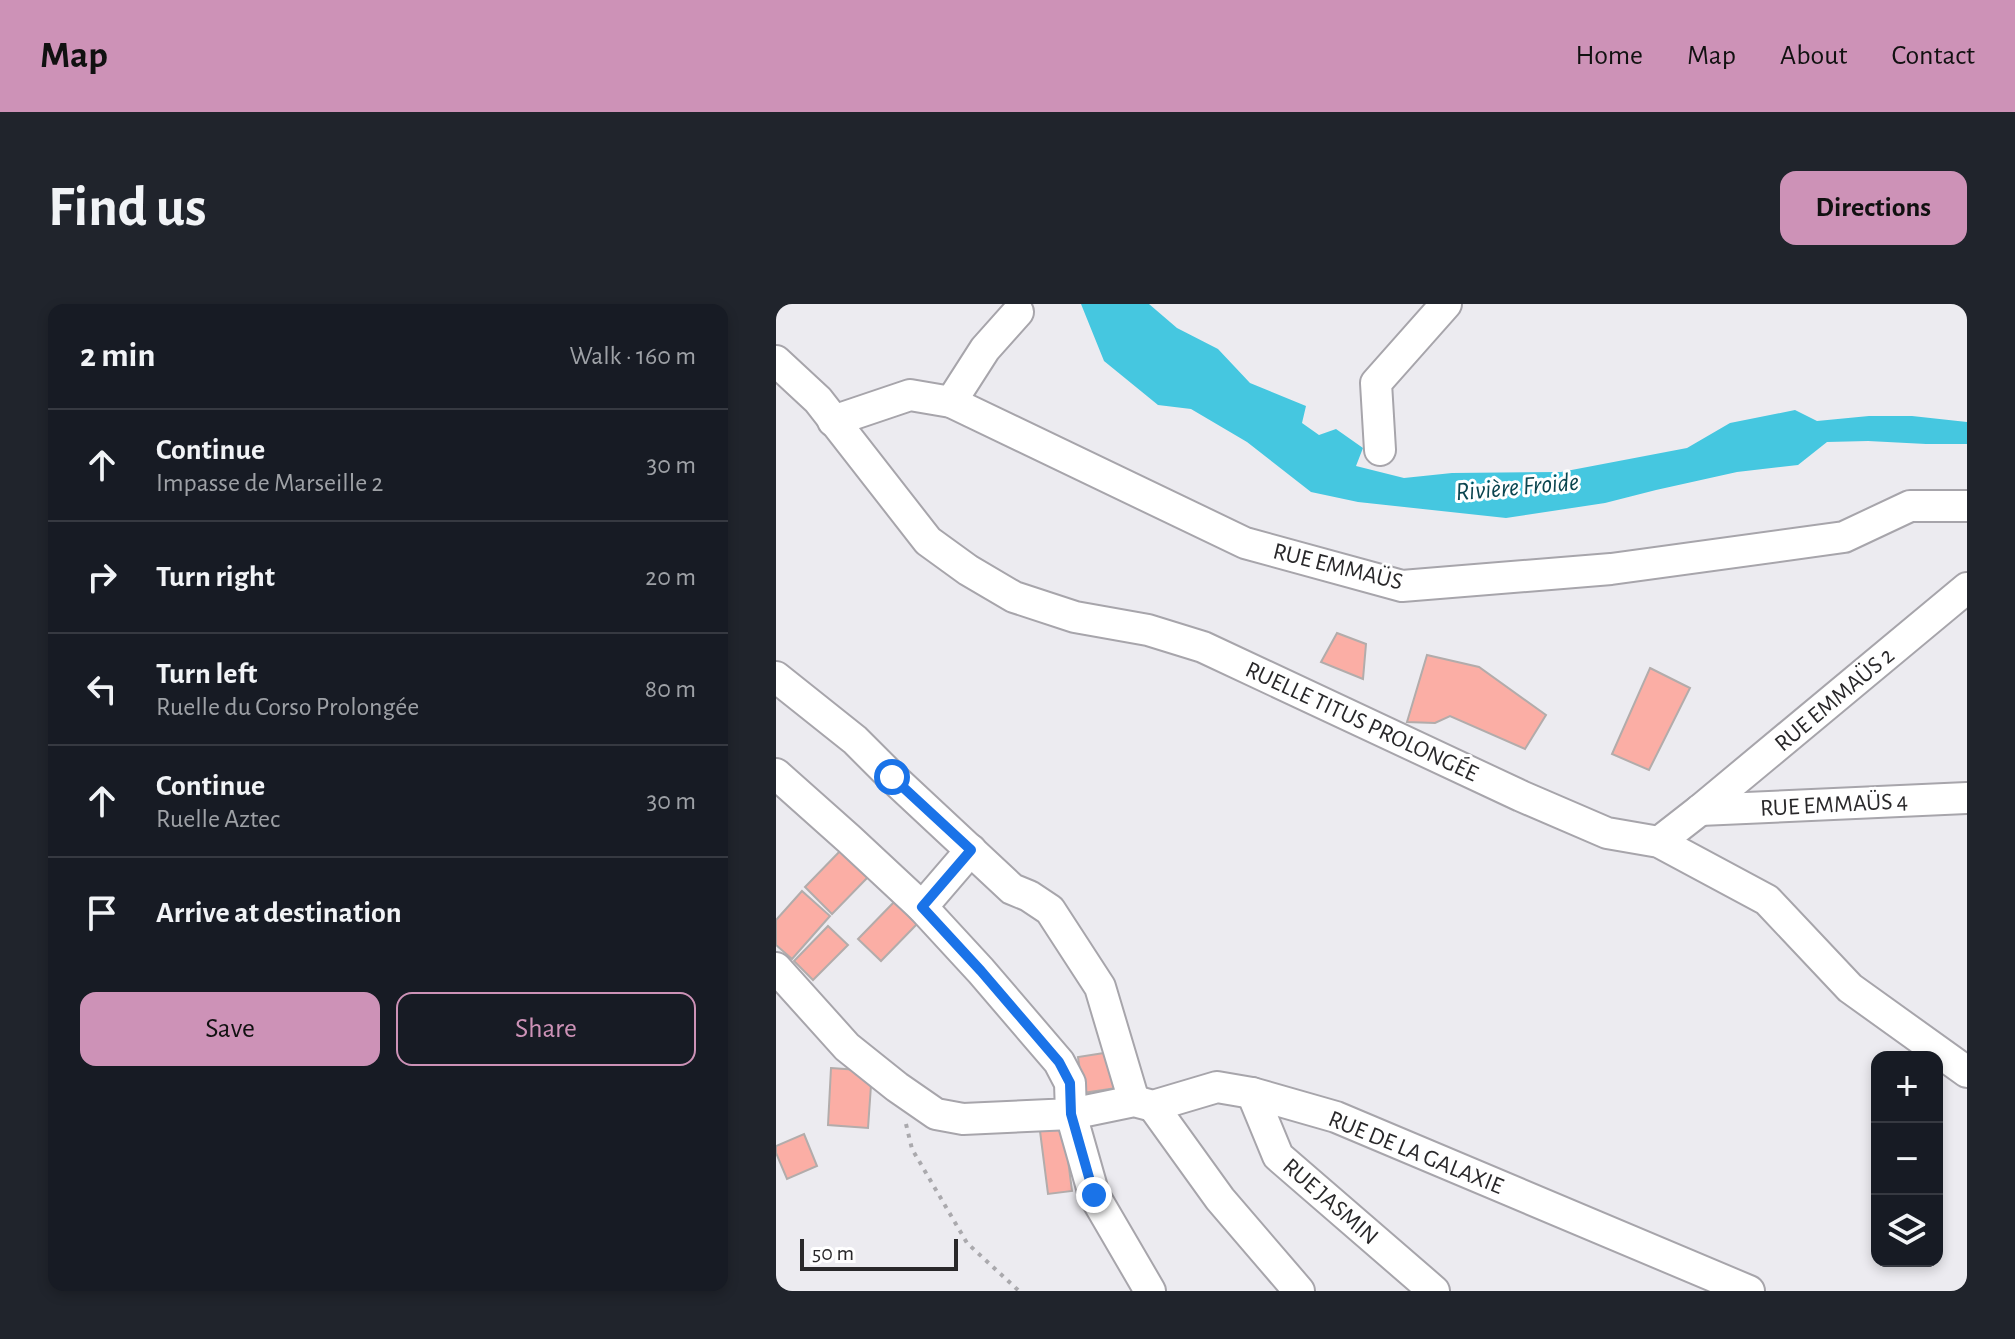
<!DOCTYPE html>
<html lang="en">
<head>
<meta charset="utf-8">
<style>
	:root { --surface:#171b24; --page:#20242c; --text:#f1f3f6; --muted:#9ea1a6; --line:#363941; --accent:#cd92b7 }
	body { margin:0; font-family:"Alegreya Sans",sans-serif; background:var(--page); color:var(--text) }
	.controls { position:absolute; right:24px; bottom:24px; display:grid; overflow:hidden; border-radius:16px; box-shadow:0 4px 12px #0003 }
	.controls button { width:72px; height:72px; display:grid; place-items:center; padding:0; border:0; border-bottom:2px solid var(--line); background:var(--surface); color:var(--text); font:40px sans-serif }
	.scale { position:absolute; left:24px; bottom:20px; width:158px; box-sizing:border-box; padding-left:8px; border:4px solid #29282a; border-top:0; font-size:22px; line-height:28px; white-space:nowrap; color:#29282a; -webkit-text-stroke:6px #fff; paint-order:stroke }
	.stop { position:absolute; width:24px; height:24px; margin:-18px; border:6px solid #1a73e8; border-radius:50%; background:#fff }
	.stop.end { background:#1a73e8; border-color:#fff; box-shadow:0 2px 8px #0008 }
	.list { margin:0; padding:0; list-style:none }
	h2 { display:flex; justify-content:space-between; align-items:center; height:104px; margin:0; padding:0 32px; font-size:34px }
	h2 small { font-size:26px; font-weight:400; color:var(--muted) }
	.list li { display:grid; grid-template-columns:52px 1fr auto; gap:24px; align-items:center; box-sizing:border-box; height:112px; padding:0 32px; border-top:2px solid var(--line) }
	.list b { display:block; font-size:30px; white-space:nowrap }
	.list p { margin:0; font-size:26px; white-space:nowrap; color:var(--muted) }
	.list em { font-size:26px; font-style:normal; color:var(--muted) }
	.actions { display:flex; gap:16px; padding:24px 32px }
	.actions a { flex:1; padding:18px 0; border:2px solid var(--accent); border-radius:16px; text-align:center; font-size:28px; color:var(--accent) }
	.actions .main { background:var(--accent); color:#111 }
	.icon { flex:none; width:44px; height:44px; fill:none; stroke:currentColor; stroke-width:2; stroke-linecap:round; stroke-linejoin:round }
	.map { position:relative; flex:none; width:1191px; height:987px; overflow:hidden; border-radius:16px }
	header { display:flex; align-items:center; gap:48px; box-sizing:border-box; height:112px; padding:0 40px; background:var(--accent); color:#111 }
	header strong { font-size:38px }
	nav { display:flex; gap:44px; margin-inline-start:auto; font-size:28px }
	.intro { display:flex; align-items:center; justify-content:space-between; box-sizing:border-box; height:192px; padding:0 48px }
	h1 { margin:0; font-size:56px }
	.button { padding:20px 36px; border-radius:16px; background:var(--accent); color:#111; font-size:28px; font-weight:700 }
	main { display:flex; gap:48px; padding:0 48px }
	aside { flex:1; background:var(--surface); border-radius:16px; box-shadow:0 4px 12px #0003 }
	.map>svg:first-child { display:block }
</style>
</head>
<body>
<header>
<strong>Map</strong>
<nav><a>Home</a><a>Map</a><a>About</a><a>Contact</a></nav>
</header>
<div class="intro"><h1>Find us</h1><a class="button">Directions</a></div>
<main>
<aside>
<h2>2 min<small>Walk · 160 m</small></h2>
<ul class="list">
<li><svg class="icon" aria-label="ahead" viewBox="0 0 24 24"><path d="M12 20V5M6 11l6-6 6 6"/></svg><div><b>Continue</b><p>Impasse de Marseille 2</p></div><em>30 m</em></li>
<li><svg class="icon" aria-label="right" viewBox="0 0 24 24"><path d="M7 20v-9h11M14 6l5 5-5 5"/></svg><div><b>Turn right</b></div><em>20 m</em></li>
<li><svg class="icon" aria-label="left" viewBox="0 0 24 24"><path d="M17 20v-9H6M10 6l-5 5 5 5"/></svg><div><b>Turn left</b><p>Ruelle du Corso Prolongée</p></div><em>80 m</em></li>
<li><svg class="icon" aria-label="ahead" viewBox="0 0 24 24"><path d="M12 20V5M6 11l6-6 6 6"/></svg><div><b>Continue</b><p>Ruelle Aztec</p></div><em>30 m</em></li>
<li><svg class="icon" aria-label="arrive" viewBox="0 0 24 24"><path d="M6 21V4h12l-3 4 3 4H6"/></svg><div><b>Arrive at destination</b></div></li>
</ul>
<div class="actions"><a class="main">Save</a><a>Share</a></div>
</aside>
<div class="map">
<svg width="1191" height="987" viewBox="0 0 1191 987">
	<rect width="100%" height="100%" fill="#ecebf0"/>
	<polygon fill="#45c7e0" points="305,0 373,0 401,24 442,45 474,79 530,102 526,119 543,131 560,125 587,144 580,162 628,174 676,169 785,168 911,144 954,119 1019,106 1041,117 1093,112 1136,112 1191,118 1191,140 1150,140 1092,137 1051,138 1022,161 961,168 880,186 829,199 730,214 582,198 535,188 471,138 415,105 382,101 328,57"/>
	<g fill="#fbaea5" stroke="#b2acab" stroke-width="2">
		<polygon points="561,329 590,340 587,375 545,358"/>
		<polygon points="651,351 703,363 770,411 749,445 674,412 659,419 631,418"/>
		<polygon points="874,364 914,384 873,466 836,450"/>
		<polygon points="67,544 94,571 56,610 29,583"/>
		<polygon points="26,587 54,612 16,655 0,641 0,616"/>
		<polygon points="120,596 143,618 105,657 82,635"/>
		<polygon points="52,622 72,641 37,676 18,657"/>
		<polygon points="341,747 347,783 307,789 302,753"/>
		<polygon points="55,764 96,767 92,824 52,821"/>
		<polygon points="288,824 296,887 272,890 264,827"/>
		<polygon points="28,830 41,862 11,875 0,849 0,842"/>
	</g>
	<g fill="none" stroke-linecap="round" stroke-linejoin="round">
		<g stroke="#a7a5ab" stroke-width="34">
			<g id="minor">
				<polyline points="0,57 42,96 152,237 192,266 238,293 299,313 372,326 427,343 745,492 831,529 883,538 991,596 1074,684 1191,768"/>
				<polyline points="175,98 209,45 242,8"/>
				<polyline points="57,117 134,91 175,98 469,239 626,282 835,265 1068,233 1134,202 1191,202"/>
				<polyline points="604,146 600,79 670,0"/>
				<polyline points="0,373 79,436 116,473 236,585 253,592 274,606 324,683 358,797"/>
				<polyline points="0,470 73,535 146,603 205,667 283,758 294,779 295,810 187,815 160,810 121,783 71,743 0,664"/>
				<polyline points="924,506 1191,494"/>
				<polyline points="883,538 924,506 1191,284"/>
				<polyline points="146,603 195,546"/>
				<polyline points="476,789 502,852 658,987"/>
				<polyline points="377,802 444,895 523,987"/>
				<polyline points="374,987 318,891 295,810 358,797 377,802 441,783 476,789 560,813 973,987"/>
			</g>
		</g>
		<polyline stroke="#aaa9ad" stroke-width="4" stroke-dasharray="4 6" stroke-linecap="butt" points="130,820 136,845 191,939 243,987"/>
		<use href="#minor" stroke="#fff" stroke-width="30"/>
	</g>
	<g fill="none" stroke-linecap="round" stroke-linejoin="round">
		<polyline stroke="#1a73e8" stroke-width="10" points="116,473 195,546 146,603 205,667 283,758 294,779 295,810 318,891"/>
	</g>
	<g text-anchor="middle" stroke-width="6" stroke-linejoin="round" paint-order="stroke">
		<g font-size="24" fill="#29282a" stroke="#fff">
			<text transform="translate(562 262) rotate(14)" y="8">RUE EMMAÜS</text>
			<text transform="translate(1058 395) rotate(-40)" y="8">RUE EMMAÜS 2</text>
			<text transform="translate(586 417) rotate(25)" y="8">RUELLE TITUS PROLONGÉE</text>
			<text transform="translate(1058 500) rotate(-3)" y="8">RUE EMMAÜS 4</text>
			<text transform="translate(640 848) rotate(22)" y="8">RUE DE LA GALAXIE</text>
			<text transform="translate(555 897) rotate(41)" y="8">RUE JASMIN</text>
		</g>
		<g font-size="26" font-style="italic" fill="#0a454f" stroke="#fff">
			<text transform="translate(741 182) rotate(-5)" y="9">Rivière Froide</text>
		</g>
	</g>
</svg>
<div class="controls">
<button>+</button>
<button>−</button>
<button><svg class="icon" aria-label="layers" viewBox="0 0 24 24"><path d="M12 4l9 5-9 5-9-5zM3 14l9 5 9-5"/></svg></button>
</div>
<div class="scale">50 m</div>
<div class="stop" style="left:116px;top:473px"></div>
<div class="stop end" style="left:318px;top:891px"></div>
</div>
</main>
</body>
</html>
